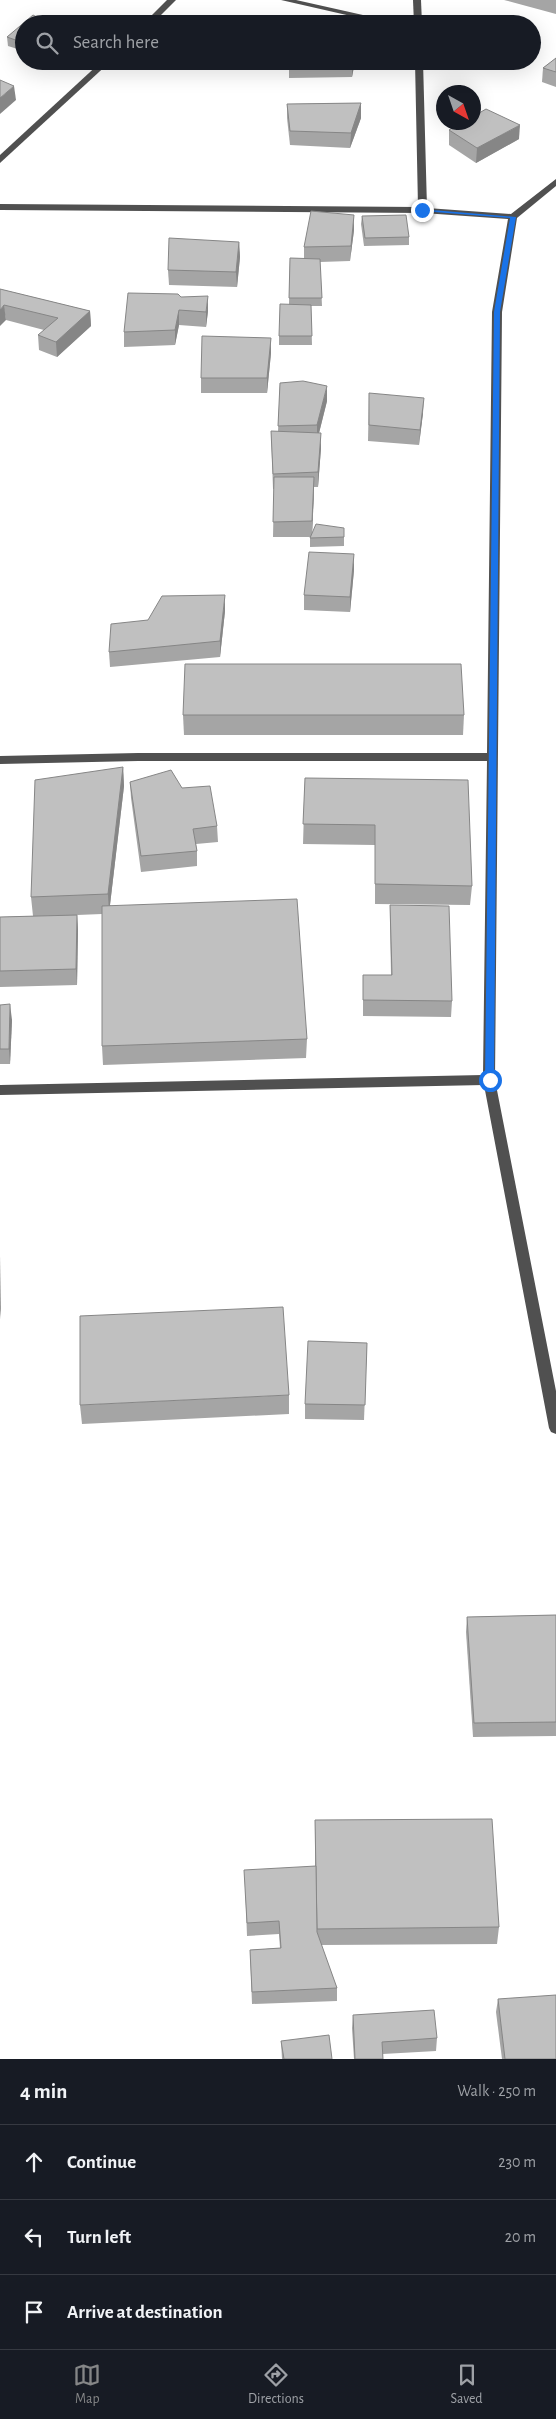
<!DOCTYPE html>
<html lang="en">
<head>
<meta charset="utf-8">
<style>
	:root { --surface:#171b24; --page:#20242c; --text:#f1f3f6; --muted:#9ea1a6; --line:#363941; --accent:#858687 }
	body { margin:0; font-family:"Alegreya Sans",sans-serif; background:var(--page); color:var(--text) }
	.compass { position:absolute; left:436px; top:85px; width:45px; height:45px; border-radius:50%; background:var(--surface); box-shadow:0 5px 20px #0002; rotate:140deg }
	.stop { position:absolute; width:15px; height:15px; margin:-11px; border:4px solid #1a73e8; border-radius:50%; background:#fff }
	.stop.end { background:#1a73e8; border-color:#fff; box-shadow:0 1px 5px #0008 }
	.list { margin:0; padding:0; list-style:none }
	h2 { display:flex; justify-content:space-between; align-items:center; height:65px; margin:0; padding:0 20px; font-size:21px }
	h2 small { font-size:16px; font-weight:400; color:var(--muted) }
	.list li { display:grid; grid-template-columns:32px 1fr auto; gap:15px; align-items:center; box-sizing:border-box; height:75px; padding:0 20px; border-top:1px solid var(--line) }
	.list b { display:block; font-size:19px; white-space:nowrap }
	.list em { font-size:16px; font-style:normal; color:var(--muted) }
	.icon { flex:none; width:28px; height:28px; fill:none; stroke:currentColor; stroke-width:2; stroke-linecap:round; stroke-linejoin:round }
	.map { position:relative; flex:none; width:556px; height:2059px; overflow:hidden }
	.search { position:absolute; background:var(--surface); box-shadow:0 5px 20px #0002; left:15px; right:15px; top:15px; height:55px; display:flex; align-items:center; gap:12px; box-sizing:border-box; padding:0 18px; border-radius:28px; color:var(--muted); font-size:19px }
	.sheet { height:290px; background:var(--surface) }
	nav { display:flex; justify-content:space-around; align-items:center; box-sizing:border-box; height:70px; border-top:1px solid var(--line); background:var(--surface); font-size:14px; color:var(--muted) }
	nav a { display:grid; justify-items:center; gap:2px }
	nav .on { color:var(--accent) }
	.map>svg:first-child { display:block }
</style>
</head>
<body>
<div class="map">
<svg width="556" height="2059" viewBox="0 0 556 2059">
	<rect width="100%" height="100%" fill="#fff"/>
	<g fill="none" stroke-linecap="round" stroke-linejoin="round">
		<g fill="#505050" fill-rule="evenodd">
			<polygon points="167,0 176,0 152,24 143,24"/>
			<polygon points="281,0 296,0 403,24 386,24"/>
			<polygon points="413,0 421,0 422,24 414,24"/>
			<polygon points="102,61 111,61 0,163 0,155"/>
			<polygon points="415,61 423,61 427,208 511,214 556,179 556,186 517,218 502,312 495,1080 556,1391 556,1434 551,1432 549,1428 484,1085 0,1095 0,1085 483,1075 487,761 138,761 0,764 0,756 138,753 487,753 492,312 508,219 423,213 0,210 0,204 418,207"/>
		</g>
	</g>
	<g fill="#a5a5a5">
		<polygon points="504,0 556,0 556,14"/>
		<polygon points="24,24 24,51 8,46 7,37"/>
		<polygon points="556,58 556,87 542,82 543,68"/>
		<polygon points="355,61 352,77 289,78 289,64"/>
		<polygon points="361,103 361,118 350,148 290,145 287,118 287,104"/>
		<polygon points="449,130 519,139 476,163 449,145"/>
		<polygon points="362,216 409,237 409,245 364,246 361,224"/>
		<polygon points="354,230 350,261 320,262 322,306 311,306 312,345 279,345 279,336 289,304 290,258 304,259 304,247"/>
		<polygon points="239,242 240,257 237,287 169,285 168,270"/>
		<polygon points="0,289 90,311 91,326 57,357 39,350 38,335 44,330 6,320"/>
		<polygon points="181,297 208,311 206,327 179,325 175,345 124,347 124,332"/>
		<polygon points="271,338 271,353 267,393 201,393 201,378"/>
		<polygon points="280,383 327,401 319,433 321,448 318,487 314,487 312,533 344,528 344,546 310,547 310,537 273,537 274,489 273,489 271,431 278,432"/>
		<polygon points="369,393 423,413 419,445 368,441"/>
		<polygon points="354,570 350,612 304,610 304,595"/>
		<polygon points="225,611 220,657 110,667 109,652 148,620"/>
		<polygon points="183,715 464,715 463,735 184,735"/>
		<polygon points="123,767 124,786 110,905 307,1039 306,1058 103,1065 102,1046 102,914 77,915 78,930 77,985 0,987 0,917 33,916 31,897"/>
		<polygon points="305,778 472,886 470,905 375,904 375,845 303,844"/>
		<polygon points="130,782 182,788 217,826 218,842 196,844 197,851 197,866 141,872 131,798"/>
		<polygon points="390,905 452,1001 451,1017 363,1016 363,975 391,975 390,921"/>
		<polygon points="0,1005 12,1020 10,1064 0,1064"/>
		<polygon points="367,1343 364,1420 305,1419 305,1404"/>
		<polygon points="289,1395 289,1414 82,1424 80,1405"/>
		<polygon points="556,1615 556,1736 473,1737 466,1632 467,1617"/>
		<polygon points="315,1820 499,1927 497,1944 321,1945 337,1988 337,2001 252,2004 250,1950 280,1948 279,1934 247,1936 245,1883 315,1866"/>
		<polygon points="498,1999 556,2059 502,2059 496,2012"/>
		<polygon points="353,2015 437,2038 436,2051 383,2054 383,2059 354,2059 352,2028"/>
		<polygon points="281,2041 332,2059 282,2059"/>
	</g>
	<g fill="#868686">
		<polygon points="352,61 355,61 352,77"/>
		<polygon points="14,86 16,100 0,114 0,98"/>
		<polygon points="361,103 361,118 350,148 351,133"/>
		<polygon points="520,125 519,139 476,163 477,148"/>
		<polygon points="354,215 354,230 350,261 351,246"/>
		<polygon points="239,242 240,257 237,287 236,272"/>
		<polygon points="208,296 208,311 206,327 206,312"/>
		<polygon points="4,305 6,320 0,326 0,310"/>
		<polygon points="179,310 179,325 175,345 175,330"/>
		<polygon points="90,311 91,326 57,357 56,342"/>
		<polygon points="271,338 271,353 267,393 267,378"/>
		<polygon points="327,386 327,401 317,441 317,425"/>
		<polygon points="424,398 423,413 419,445 420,430"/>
		<polygon points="321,433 321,448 318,487 318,472"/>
		<polygon points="314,477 314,493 312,536 312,521"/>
		<polygon points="354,554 354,570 350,612 350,597"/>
		<polygon points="225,595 225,611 220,657 220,641"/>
		<polygon points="123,767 124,786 109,913 108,894"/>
		<polygon points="77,915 78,930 77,985 76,969"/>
		<polygon points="10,1004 12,1020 10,1064 9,1049"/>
		<polygon points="0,1256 1,1319 0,1309"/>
	</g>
	<g fill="#c0c0c0" stroke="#868686">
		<polygon points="33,15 50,24 24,24 24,43 7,37"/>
		<polygon points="556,58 556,72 543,68"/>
		<polygon points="290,61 352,61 352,63 289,64"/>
		<polygon points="0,80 14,86 0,98"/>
		<polygon points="361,103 351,133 290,131 287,104"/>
		<polygon points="486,109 520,125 477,148 449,130 462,122 474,122 474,116"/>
		<polygon points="311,211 354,215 351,246 304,247"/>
		<polygon points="406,215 409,237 365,238 362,216"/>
		<polygon points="169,238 239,242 236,272 168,270"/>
		<polygon points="290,258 320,259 322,298 289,298"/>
		<polygon points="0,289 90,311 56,342 38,335 58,318 4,305 0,310"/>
		<polygon points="128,293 178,294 181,297 208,296 206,312 179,310 175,330 124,332"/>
		<polygon points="280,304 311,305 312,336 279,336"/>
		<polygon points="202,336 271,338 267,378 201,378"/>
		<polygon points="303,381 327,386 317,425 278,426 280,383"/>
		<polygon points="369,393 424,398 420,430 369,425"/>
		<polygon points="271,431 321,433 318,472 273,474"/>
		<polygon points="274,477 314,477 312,521 273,522"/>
		<polygon points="316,524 344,528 344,537 310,538"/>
		<polygon points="309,552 354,554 350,597 304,595"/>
		<polygon points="225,595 220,641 109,652 111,624 148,620 162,596"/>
		<polygon points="185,664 461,664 464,715 183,715"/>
		<polygon points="123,767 108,894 31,897 35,780"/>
		<polygon points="171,770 182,788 210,786 217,826 193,829 197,851 141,856 130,782"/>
		<polygon points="305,778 468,780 472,886 375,884 375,825 303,824"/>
		<polygon points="297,899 307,1039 102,1046 102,906"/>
		<polygon points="390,905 449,906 452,1001 363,1000 363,975 392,975"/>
		<polygon points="77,915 76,969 0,971 0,917"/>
		<polygon points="10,1004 9,1049 0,1049 0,1005"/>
		<polygon points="283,1307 289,1395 80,1405 80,1316"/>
		<polygon points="308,1341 367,1343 365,1405 305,1404"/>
		<polygon points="556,1615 556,1722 474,1723 467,1617"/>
		<polygon points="492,1819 499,1927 317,1929 315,1820"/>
		<polygon points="316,1866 317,1932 337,1988 252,1992 250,1950 281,1948 279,1921 247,1923 244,1870"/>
		<polygon points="556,1995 556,2059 505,2059 498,1999"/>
		<polygon points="434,2010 437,2038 382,2042 383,2059 355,2059 353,2015"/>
		<polygon points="329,2035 332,2059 284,2059 281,2041"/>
	</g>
	<polygon fill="#1a73e8" points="420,209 516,217 500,312 494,1080 490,1084 485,1080 494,312 510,218 422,211"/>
</svg>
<svg class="compass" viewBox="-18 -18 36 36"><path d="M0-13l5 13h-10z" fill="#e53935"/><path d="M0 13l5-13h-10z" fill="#9ea1a6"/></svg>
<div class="stop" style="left:490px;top:1080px"></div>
<div class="stop end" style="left:422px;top:210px"></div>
<div class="search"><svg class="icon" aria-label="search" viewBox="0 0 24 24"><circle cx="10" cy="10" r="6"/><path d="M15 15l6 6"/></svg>Search here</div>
</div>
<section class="sheet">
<h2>4 min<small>Walk · 250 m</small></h2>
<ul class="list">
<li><svg class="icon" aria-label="ahead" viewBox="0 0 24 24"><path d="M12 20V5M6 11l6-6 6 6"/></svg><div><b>Continue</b></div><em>230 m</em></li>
<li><svg class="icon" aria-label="left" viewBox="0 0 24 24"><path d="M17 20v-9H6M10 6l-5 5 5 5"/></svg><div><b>Turn left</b></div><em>20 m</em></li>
<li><svg class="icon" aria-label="arrive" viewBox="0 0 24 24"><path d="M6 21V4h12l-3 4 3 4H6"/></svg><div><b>Arrive at destination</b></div></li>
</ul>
</section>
<nav>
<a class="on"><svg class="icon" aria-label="map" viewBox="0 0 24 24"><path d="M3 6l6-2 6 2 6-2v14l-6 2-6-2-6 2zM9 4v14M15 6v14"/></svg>Map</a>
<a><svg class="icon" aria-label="directions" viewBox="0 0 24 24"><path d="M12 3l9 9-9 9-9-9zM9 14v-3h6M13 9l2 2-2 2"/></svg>Directions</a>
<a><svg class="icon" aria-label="saved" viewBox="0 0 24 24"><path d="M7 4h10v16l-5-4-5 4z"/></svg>Saved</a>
</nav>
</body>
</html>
